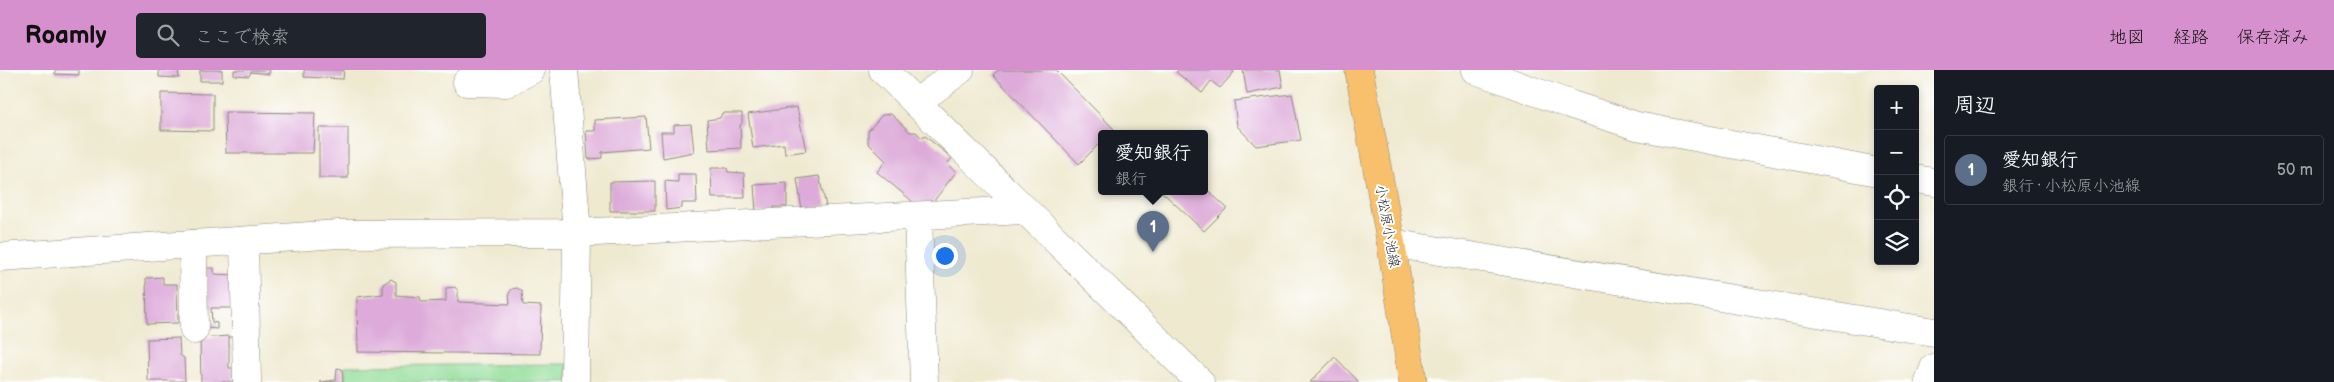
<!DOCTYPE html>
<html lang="ja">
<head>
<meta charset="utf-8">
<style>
	:root { --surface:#171b24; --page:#20242c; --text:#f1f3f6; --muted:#9ea1a6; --line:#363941; --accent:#d690ce }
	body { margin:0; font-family:"Balsamiq Sans","Klee One",sans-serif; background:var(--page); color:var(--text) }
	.controls { position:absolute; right:15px; top:15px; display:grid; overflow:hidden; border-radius:5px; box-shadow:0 2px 8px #0003 }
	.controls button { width:45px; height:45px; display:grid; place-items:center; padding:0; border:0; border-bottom:1px solid var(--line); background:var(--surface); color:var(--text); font:25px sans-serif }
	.you { position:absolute; left:944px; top:185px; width:18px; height:18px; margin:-12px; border:4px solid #fff; border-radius:50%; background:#1a73e8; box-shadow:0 0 0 8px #1a73e833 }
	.badge { display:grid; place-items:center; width:32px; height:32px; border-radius:50%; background:var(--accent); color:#fff; font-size:16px; font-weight:700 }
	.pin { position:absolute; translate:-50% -41px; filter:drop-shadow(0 1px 2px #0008) }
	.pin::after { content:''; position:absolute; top:26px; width:18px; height:15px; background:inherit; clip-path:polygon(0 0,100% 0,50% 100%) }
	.popup { position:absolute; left:1098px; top:60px; width:110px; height:65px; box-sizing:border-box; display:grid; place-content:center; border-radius:5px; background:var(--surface); filter:drop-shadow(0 1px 4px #0005); font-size:16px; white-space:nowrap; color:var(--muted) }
	.popup b { font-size:19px; color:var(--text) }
	.popup::after { content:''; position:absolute; left:50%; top:100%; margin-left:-10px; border:10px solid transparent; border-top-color:var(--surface) }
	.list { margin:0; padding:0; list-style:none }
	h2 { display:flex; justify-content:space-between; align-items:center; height:65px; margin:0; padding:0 20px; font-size:21px }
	h2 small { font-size:16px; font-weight:400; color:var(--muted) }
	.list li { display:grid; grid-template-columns:32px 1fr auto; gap:15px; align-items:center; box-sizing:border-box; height:70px; margin:0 10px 10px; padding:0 10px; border:1px solid var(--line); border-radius:5px }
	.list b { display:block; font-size:19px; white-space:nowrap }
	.list p { margin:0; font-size:16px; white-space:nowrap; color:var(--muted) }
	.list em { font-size:16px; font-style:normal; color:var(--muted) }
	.icon { flex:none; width:28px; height:28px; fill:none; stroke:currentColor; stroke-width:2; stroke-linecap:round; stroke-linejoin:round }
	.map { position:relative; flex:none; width:1934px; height:312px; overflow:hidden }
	header { display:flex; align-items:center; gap:30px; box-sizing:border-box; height:70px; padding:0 25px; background:var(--accent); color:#111 }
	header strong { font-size:24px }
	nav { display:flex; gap:28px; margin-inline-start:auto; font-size:18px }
	.search { width:350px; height:45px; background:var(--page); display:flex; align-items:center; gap:12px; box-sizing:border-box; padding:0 18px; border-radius:5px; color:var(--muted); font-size:19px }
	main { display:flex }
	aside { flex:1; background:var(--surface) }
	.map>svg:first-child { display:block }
</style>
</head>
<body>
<header>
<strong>Roamly</strong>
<div class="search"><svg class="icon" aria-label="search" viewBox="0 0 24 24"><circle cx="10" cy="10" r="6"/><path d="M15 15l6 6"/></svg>ここで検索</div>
<nav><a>地図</a><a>経路</a><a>保存済み</a></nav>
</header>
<main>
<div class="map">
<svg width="1934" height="312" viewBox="0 0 1934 312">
	<rect width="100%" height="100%" fill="#fff"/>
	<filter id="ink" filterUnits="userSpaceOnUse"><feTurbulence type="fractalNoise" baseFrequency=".02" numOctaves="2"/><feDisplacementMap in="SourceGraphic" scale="10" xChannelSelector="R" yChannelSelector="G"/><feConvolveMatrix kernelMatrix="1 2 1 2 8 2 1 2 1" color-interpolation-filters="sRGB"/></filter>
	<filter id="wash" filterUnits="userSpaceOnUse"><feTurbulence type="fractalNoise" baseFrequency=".0096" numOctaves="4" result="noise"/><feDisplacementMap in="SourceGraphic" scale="20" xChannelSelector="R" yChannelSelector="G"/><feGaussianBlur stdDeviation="1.12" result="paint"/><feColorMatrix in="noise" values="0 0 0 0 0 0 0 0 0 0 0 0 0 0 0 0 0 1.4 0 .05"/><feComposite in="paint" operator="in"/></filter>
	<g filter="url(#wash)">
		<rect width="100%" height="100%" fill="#eee9cf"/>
		<polygon fill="#92dd99" stroke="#5e8462" points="568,294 568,312 345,312 345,296"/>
		<g id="blocks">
			<g fill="#ddaad9">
				<polygon points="55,0 79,0 79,5 55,4"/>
				<polygon points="159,0 178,0 179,8 159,7"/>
				<rect x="200" y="0" width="22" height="11"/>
				<polygon points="234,0 270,0 269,4 251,2 249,6 234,5"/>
				<polygon points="304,0 344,0 343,9 304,7"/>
				<polygon points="998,0 1056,0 1114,59 1109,63 1102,63 1102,71 1079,94 993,5"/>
				<polygon points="1178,0 1231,0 1234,2 1220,18 1211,11 1202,23 1176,2"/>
				<polygon points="1243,0 1280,0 1283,17 1247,24"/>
				<polygon points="161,23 213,24 213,61 161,60"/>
				<polygon points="1292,24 1301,70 1256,76 1237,56 1234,31"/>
				<polygon points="797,37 806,81 785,84 784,74 753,78 748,44"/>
				<polygon points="225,42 315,43 313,83 226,83"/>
				<polygon points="722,43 742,43 742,53 740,55 741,78 709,80 707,50 720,48"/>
				<polygon points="891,44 910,62 916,62 922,68 925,66 952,88 947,94 956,102 930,136 918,136 877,102 886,91 868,73 868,61 882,45"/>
				<polygon points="646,47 649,78 602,82 602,88 588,89 586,61 595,61 595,50"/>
				<polygon points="691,54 694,82 663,88 661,62 674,62 674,55"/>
				<rect x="319" y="58" width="29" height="50"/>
				<polygon points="711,98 727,98 728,102 744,103 745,128 712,128"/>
				<polygon points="678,104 696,104 697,133 682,133 682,138 666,140 665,111 678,112"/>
				<polygon points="819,106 826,136 802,140 797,109"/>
				<polygon points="655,111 655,141 610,141 610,112"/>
				<polygon points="787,113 787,137 774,137 773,140 756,142 754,115"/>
				<polygon points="1204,117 1227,138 1204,161 1161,121 1204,121"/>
				<polygon points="208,198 214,198 214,204 233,205 232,238 211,238 212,252 217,253 217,259 207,258 204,201"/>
				<polygon points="163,207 163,214 177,214 178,253 147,254 146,208"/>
				<polygon points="391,209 396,212 396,225 420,227 421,232 446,231 446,218 455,217 458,221 458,232 510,234 509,223 512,219 517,218 522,221 523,235 541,236 540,284 358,282 357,227 383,224 383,214"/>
				<polygon points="229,266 229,298 233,298 233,312 201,312 200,268"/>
				<polygon points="179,268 180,285 184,288 185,311 148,311 147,269"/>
				<polygon points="1335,287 1359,312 1310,312"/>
				<polygon points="337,298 342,299 343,312 320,312 336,310"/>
			</g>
		</g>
	</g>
	<g filter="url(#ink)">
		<use href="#blocks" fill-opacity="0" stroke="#8c8a7d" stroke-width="1"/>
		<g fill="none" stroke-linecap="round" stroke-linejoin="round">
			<g stroke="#8c8a7d" stroke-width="29">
				<g id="minor">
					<polyline points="564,0 577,163 575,312"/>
					<polyline points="883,0 1200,312"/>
					<polyline points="1476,0 1572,35 1637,56 1878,102"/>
					<polyline points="467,12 506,13 531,0"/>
					<polyline points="916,33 960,0"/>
					<polyline points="1915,109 1934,112"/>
					<polyline points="918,147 924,312"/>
					<polyline points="244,171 247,312"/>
					<polyline points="1391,173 1934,262"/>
					<polyline points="193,174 194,260"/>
					<polyline points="0,187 339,164 577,163 1024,140"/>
					<polyline points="1929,312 1934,298"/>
				</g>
			</g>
			<g stroke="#8c8a7d" stroke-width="29">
				<polyline id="major" points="1359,0 1391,173 1413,312"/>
			</g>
			<use href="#minor" stroke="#fff" stroke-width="28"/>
			<use href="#major" stroke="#f8bf6c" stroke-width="28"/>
		</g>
	</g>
	<g text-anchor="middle" stroke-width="4" stroke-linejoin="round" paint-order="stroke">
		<g font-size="14" fill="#2b2b2b" stroke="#fff">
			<text transform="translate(1388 156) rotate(80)" y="5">小松原小池線</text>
		</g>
	</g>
</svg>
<div class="controls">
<button>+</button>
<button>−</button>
<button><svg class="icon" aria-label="locate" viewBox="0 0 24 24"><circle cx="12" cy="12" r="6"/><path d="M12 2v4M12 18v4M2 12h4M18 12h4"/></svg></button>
<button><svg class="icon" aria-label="layers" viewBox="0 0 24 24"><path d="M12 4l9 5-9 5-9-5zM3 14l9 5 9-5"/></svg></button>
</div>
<div class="you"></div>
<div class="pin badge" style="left:1153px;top:182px;background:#5c6f8a">1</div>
<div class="popup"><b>愛知銀行</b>銀行</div>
</div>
<aside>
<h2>周辺<small></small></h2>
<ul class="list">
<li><span class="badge" style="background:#5c6f8a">1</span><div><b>愛知銀行</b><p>銀行 · 小松原小池線</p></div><em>50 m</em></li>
</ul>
</aside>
</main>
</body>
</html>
